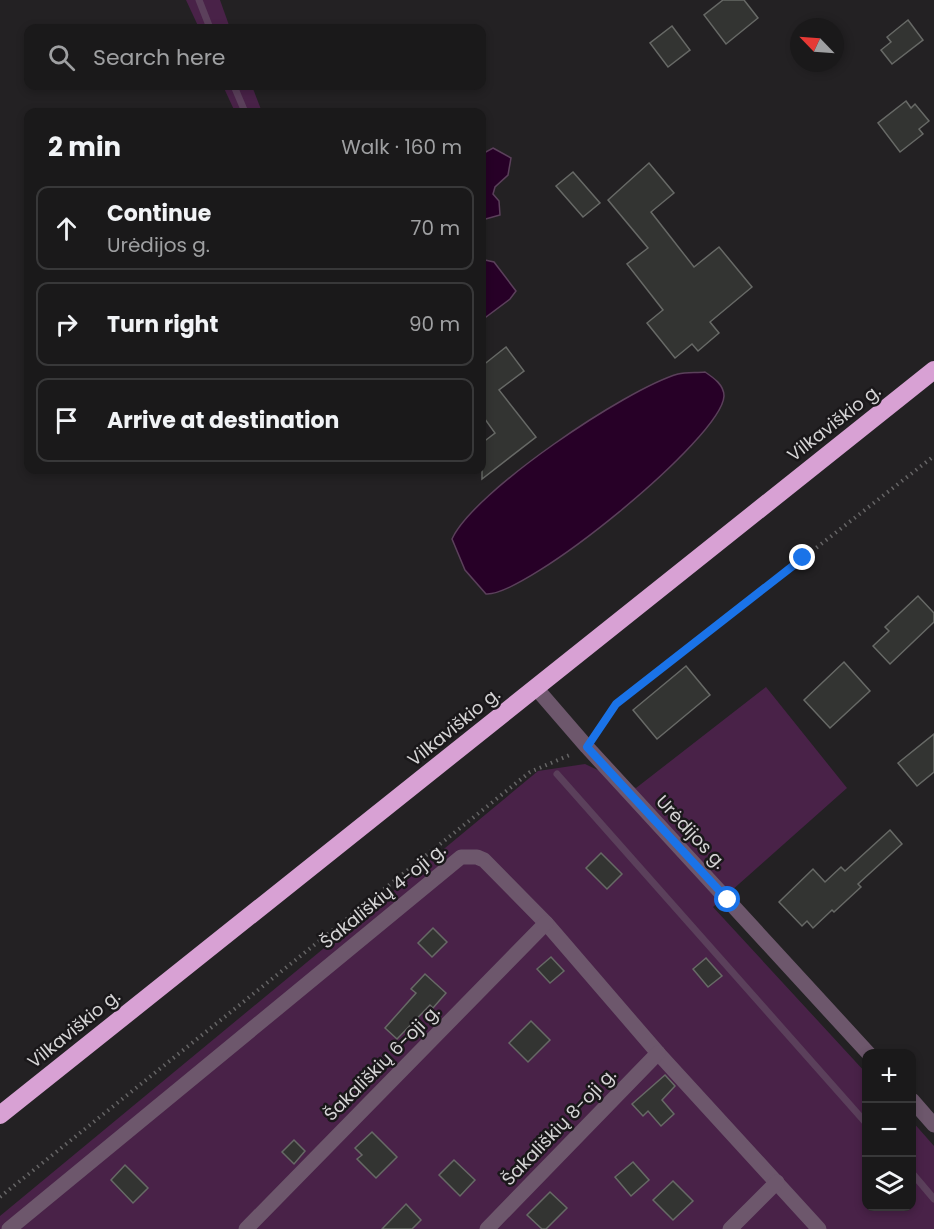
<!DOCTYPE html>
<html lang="en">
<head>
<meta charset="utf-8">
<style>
	:root { --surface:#1a191a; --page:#232223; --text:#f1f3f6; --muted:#9fa0a2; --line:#383839 }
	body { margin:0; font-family:Poppins,sans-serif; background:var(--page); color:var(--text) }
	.controls { position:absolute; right:18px; bottom:18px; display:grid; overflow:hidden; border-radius:12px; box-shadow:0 3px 9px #0003 }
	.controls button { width:54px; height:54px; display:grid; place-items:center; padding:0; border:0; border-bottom:2px solid var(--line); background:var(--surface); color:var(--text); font:30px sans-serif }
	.compass { position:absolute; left:790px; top:18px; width:54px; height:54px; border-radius:50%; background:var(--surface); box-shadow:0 3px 9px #0003; rotate:295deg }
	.stop { position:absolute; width:18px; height:18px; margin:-14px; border:4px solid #1a73e8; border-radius:50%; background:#fff }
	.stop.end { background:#1a73e8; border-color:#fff; box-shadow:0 2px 6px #0008 }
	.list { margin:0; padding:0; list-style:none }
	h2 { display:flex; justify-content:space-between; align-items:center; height:78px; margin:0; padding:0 24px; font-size:26px }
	h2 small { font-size:20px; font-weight:400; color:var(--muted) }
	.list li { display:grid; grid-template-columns:39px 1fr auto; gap:18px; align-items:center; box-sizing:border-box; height:84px; margin:0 12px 12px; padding:0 12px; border:2px solid var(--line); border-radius:12px }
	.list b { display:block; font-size:22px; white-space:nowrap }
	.list p { margin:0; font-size:20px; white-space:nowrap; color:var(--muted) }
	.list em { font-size:20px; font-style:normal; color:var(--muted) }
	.icon { flex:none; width:33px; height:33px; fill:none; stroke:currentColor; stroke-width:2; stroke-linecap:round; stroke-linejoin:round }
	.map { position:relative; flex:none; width:934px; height:1229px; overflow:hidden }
	.search { position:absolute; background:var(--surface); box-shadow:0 3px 9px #0003; left:24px; top:24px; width:462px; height:66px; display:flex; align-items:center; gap:15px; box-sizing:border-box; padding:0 21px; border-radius:12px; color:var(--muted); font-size:22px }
	.panel { position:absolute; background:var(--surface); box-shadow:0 3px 9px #0003; left:24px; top:108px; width:462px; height:366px; border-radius:12px }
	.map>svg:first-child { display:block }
</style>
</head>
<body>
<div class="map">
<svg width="934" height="1229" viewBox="0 0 934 1229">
	<rect width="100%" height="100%" fill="#232123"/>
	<g fill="#492248">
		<polygon points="186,0 220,0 230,28 199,28"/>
		<polygon points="223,86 252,86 262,112 235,112"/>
		<polygon points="766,687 847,788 713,907 866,1073 866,1206 912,1206 912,1121 934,1146 934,1229 0,1229 0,1216 538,771 585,764 636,788"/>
	</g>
	<g fill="#270027" stroke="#5b405b" stroke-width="1.5">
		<polygon points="493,148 511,158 508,175 495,187 493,194 499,201 500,215 482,220 482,154"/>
		<polygon points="485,260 494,262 516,291 510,299 482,320 482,262"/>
		<path d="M705,372C714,378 724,385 724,396C722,438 526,597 486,594L465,570L452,539C473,492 626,389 678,374C686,372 697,373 705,372Z"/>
	</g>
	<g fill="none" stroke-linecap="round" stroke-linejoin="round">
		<g stroke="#5b405b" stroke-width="7">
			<polyline points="199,0 210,28"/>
			<polyline points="234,86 245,112"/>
			<polyline points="557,774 866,1123"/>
			<polyline points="912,1173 934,1199"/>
		</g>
	</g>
	<g fill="#333432" stroke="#676966" stroke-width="1.5">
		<polygon points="723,0 744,0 758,18 726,44 704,15"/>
		<polygon points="908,20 923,40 892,64 881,50 891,42 887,37"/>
		<polygon points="672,26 690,50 668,67 650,43"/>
		<polygon points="906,101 911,108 915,104 929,121 919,129 923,134 900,152 878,123"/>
		<polygon points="649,163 674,193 651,212 694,267 719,247 752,287 710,322 719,333 698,351 692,344 675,358 647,323 663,310 627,264 648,248 608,200"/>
		<polygon points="573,172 600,203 583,217 556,186"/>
		<polygon points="506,347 524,371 499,390 536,437 482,479 482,443 495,433 482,415 482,366"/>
		<polygon points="918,596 934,613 934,622 890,664 873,646 889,631 885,627"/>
		<polygon points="844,662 870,691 830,728 804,700"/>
		<polygon points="686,666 710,695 657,739 633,710"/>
		<polygon points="934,734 934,772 917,786 898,763"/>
		<polygon points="890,830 902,844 858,884 861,887 834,912 832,910 813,928 807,921 802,926 779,902 813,869 825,882 841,867 845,871"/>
		<polygon points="601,853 622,874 607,889 586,868"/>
		<polygon points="433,928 447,942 432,957 418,943"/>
		<polygon points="551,957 564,971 550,983 537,969"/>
		<polygon points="706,958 722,976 708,987 693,969"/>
		<polygon points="425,974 446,993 433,1008 430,1005 397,1039 385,1028 416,993 411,989"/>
		<polygon points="531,1021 550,1040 528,1062 509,1043"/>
		<polygon points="665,1075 675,1086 662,1100 674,1114 661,1126 648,1111 643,1116 632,1104"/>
		<polygon points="372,1132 397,1157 376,1178 357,1159 362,1155 355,1148"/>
		<polygon points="294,1140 305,1151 294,1164 282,1152"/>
		<polygon points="454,1160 475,1180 460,1196 439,1175"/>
		<polygon points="633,1162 649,1180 631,1196 615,1177"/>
		<polygon points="125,1165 148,1188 133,1203 111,1180"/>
		<polygon points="673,1181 693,1201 673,1220 653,1200"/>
		<polygon points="550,1192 567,1208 546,1229 542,1229 527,1215"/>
		<polygon points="406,1204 421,1220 412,1229 382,1229"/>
	</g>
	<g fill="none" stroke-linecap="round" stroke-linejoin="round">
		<g stroke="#666566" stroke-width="4" stroke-dasharray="1.5 4.5" stroke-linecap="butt">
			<polyline points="597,732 616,704 934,456"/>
			<polyline points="0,1197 530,772 572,754"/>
		</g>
		<g stroke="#6d576c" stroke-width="15">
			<polyline points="536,688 587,747 869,1054"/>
			<polyline points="912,1100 934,1125"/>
			<polyline points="9,1229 461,857 477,857 484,860 546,923 658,1053 819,1229"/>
			<polyline points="246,1229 546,923"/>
			<polyline points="487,1229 658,1053"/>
			<polyline points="730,1229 777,1182"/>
		</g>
		<polyline stroke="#d8a1d4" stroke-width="18" points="0,1115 934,370"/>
	</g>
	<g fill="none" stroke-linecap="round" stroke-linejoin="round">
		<polyline stroke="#1a73e8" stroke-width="8" points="728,900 587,747 616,704 803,558"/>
	</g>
	<g text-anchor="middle" stroke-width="5" stroke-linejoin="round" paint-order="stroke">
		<g font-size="18" fill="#d5d4d5" stroke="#1a181a">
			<text transform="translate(834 423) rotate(-38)" y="6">Vilkaviškio g.</text>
			<text transform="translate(454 727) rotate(-39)" y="6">Vilkaviškio g.</text>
			<text transform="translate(691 832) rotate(47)" y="6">Urėdijos g.</text>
			<text transform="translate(383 896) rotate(-39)" y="6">Šakališkių 4-oji g.</text>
			<text transform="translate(74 1029) rotate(-39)" y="6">Vilkaviškio g.</text>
			<text transform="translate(382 1063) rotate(-45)" y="6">Šakališkių 6-oji g.</text>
			<text transform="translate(559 1127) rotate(-46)" y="6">Šakališkių 8-oji g.</text>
		</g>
	</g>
</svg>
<div class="controls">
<button>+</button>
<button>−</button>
<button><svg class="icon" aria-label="layers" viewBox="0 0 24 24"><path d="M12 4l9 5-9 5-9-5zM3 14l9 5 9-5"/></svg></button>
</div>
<svg class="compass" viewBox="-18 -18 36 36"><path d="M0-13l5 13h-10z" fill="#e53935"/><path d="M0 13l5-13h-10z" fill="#9fa0a2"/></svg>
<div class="stop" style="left:728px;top:900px"></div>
<div class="stop end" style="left:803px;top:558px"></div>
<div class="search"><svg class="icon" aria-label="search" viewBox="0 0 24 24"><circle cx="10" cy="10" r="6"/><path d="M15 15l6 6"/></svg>Search here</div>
<section class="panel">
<h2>2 min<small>Walk · 160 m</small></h2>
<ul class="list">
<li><svg class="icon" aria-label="ahead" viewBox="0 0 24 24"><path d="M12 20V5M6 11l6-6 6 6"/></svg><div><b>Continue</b><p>Urėdijos g.</p></div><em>70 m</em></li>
<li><svg class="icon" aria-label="right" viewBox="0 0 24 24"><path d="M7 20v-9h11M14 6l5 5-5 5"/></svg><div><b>Turn right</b></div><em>90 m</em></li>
<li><svg class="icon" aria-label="arrive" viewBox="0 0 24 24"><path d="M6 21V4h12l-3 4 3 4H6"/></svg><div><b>Arrive at destination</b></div></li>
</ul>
</section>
</div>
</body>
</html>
